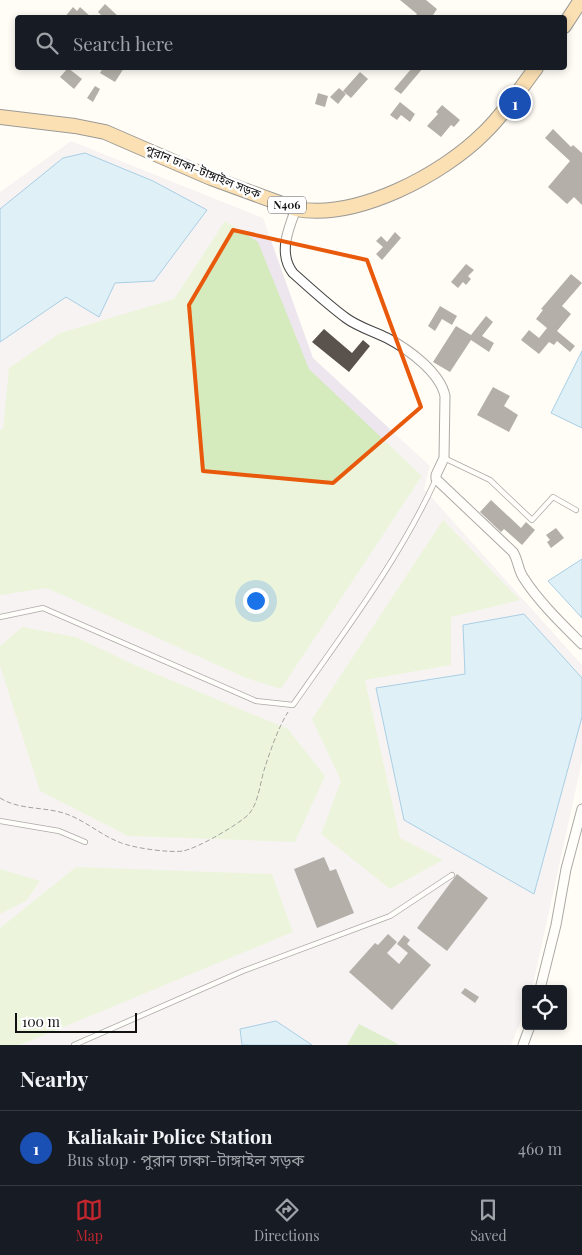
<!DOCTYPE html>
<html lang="en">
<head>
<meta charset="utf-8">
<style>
	:root { --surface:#171b24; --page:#242831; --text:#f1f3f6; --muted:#9ea1a6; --line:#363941; --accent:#c4262e }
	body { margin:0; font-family:"Playfair Display","Noto Sans Bengali",serif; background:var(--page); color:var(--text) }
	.controls { position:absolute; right:15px; bottom:15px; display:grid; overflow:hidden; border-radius:5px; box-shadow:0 2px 8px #0003 }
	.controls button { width:45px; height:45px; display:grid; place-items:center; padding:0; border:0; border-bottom:1px solid var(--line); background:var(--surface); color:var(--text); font:25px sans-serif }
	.scale { position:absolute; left:15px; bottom:12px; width:122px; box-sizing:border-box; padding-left:5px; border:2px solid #111; border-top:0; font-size:14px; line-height:18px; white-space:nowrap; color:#111; -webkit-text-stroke:4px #fff; paint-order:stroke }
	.you { position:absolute; left:255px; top:600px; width:18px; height:18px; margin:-12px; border:4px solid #fff; border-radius:50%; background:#1a73e8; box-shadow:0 0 0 8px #1a73e833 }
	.badge { display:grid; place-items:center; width:32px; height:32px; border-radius:50%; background:var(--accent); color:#fff; font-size:16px; font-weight:700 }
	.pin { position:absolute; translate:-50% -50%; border:2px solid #fff; box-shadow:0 1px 5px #0006 }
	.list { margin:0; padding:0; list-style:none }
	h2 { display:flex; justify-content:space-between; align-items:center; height:65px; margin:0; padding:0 20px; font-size:21px }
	h2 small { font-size:16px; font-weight:400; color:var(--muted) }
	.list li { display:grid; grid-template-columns:32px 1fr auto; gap:15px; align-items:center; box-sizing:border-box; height:75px; padding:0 20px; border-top:1px solid var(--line) }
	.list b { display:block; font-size:19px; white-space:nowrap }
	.list p { margin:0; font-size:16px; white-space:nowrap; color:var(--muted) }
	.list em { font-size:16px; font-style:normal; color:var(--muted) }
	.icon { flex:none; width:28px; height:28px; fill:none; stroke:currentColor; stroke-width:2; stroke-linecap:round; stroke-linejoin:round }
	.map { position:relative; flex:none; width:582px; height:1045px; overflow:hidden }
	.search { position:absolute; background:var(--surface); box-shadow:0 2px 8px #0003; left:15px; right:15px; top:15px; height:55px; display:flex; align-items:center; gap:12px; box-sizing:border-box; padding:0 18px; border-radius:5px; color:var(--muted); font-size:19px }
	.sheet { height:140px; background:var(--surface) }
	nav { display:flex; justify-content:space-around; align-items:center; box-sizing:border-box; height:70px; border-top:1px solid var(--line); background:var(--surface); font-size:14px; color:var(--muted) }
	nav a { display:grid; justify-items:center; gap:2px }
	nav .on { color:var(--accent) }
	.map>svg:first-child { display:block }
</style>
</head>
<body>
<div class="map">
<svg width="582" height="1045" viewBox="0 0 582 1045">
	<rect width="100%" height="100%" fill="#fffdf5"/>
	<polygon fill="#eee6ef" points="71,141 263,218 313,358 430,466 424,489 582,665 582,761 532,989 526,989 526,1009 511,1045 0,1045 0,192"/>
	<g fill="#d5ebbd">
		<polygon points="225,221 258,242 309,369 422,476 281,689 246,678 47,588 0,595 0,429 3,429 9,368 60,333 174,299"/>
		<polygon points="443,520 520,600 451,617 451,665 365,680 400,838 443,860 390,889 321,834 341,781 312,719"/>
		<polygon points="22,627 76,637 137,666 288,729 325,776 295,842 128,836 40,791 0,666 0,646"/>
		<polygon points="76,867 272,874 293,932 20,1045 0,1045 0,928"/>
		<polygon points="0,869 40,881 26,901 0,914"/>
	</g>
	<polygon fill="#b9dc9c" points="359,1024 398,1044 398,1045 347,1045"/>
	<g fill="#b9e0f7" stroke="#3f96cf">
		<polygon points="85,153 153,181 207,210 154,281 115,283 99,317 66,297 0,342 0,209 63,158"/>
		<polygon points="582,351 582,428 551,413"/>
		<polygon points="582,559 582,618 548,581"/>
		<polygon points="524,614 582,678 582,717 534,894 404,820 376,688 465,674 463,625"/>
		<polygon points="276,1021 312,1045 242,1045 240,1029"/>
	</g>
	<g fill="#5a524d">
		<polygon points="400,0 426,0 437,9 431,18 414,18 417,14"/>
		<polygon points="105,4 120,18 104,18 98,12"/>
		<polygon points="73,7 77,11 80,7 92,18 64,18"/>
		<polygon points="68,68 82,79 74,89 60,77"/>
		<polygon points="103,68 124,68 115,82 100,73"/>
		<polygon points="412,68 423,68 401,94 394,89"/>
		<polygon points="360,72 368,79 351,98 343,91"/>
		<polygon points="95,86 100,89 93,102 87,98"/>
		<polygon points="339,88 346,94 338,104 330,97"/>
		<polygon points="318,93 328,96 325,107 315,104"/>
		<polygon points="400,102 415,114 410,122 401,115 397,120 390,115"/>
		<polygon points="442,105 460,120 454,127 451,125 441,137 427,126 438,114 436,112"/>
		<polygon points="553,129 571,147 573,145 582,153 582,205 574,197 567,204 548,187 570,161 545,138"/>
		<polygon points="395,232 401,238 382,260 376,254 383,247 376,241 381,236 387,242"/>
		<polygon points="466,264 474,270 468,276 471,279 466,285 463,282 458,288 451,282"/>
		<polygon points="571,274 582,283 562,306 571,314 557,331 575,346 570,352 557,341 554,345 549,342 539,354 521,340 529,330 539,338 547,328 536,319 543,310 541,309"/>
		<polygon points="440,306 457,316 452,325 442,319 435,331 428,326"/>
		<polygon points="486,316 493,322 482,336 494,343 489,352 471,340 450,372 433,362 456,326 471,335"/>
		<polygon points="324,329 352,353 363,340 370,346 349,372 312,342"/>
		<polygon points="493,387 510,396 504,406 518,415 509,432 477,415"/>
		<polygon points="491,500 521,528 526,522 535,530 522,545 504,529 501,532 480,512"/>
		<polygon points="556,528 564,538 551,548 547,542 550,540 546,535"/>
		<polygon points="324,857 330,871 336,869 354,913 317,928 294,869"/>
		<polygon points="457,874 488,898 447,951 417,928"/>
		<polygon points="388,934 397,942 387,953 399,964 408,953 397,944 404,935 410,940 407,944 431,965 392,1010 349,972 375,943 378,945"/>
		<polygon points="465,988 479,997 475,1003 461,993"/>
	</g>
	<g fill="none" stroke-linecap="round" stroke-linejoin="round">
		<g stroke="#444" stroke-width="6">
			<g id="service">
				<polyline points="444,458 490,480 532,520 553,497 576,510"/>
				<path d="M0,617L43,608L256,701L293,705C344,632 399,560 436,479"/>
				<polyline points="0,821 59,831 85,842"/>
				<polyline points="74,1045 243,971 390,916 452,875"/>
			</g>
		</g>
		<g stroke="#444" stroke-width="11">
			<g id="minor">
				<path d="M296,209C288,229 278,254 293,273C310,288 327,304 346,318C358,327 373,331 387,338C408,349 440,372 445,396L444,458L436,475V479L513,552C518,560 518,569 523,577C538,601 562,624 582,644"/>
				<polyline points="540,989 556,925 566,869 582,809"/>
				<polyline points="523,1045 530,1026"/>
			</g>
		</g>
		<g stroke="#222" stroke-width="16">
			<g id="trunk">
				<polyline points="564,26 581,0"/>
				<path d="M0,117L75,126L105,132L211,178L296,209C357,220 442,175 484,133C504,114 520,89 536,68"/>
			</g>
		</g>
		<path stroke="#333" stroke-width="1" stroke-dasharray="5 2.5" stroke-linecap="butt" d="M0,798C21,811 47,806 69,815C87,822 101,835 119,842C132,848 169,853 183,851C198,848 238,825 249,814C259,802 260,782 265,767C271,749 278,728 288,712"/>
		<use href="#service" stroke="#fff" stroke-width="4.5"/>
		<use href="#minor" stroke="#fff" stroke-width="9"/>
		<use href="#trunk" stroke="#f7bc64" stroke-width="14"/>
	</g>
	<path d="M0 0H582V1045H0ZM233,230L367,260L421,407L333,483L203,471L189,305Z" fill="#fffdf5" fill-opacity=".55" fill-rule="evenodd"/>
	<path fill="none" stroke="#e8590c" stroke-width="4" stroke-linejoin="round" d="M233,230L367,260L421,407L333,483L203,471L189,305Z"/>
	<g text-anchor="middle" stroke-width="5" stroke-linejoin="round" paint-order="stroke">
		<rect fill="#fff" stroke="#585858" stroke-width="1" x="268" y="196.5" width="38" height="17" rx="4"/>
		<g font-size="11" font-weight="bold" fill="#111">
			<text x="287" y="209">N406</text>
		</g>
		<g font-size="12" fill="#111" stroke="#fff">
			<text transform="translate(203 172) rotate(22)" y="4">পুরান ঢাকা-টাঙ্গাইল সড়ক</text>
		</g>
	</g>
</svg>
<div class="controls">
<button><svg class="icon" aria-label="locate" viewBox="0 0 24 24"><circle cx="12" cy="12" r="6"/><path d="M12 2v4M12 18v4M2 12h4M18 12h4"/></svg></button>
</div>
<div class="scale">100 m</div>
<div class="you"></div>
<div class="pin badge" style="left:515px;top:103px;background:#1a4fb4">1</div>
<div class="search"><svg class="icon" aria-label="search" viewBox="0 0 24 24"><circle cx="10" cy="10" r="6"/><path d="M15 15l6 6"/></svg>Search here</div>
</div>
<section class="sheet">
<h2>Nearby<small></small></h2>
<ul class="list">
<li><span class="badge" style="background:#1a4fb4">1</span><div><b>Kaliakair Police Station</b><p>Bus stop · পুরান ঢাকা-টাঙ্গাইল সড়ক</p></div><em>460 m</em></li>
</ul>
</section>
<nav>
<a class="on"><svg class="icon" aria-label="map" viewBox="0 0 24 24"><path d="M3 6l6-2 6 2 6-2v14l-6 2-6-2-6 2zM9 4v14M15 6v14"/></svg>Map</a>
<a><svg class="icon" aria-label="directions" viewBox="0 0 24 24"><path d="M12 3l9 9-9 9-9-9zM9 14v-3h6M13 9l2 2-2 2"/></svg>Directions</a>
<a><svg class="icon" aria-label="saved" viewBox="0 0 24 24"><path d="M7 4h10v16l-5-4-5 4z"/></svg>Saved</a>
</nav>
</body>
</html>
